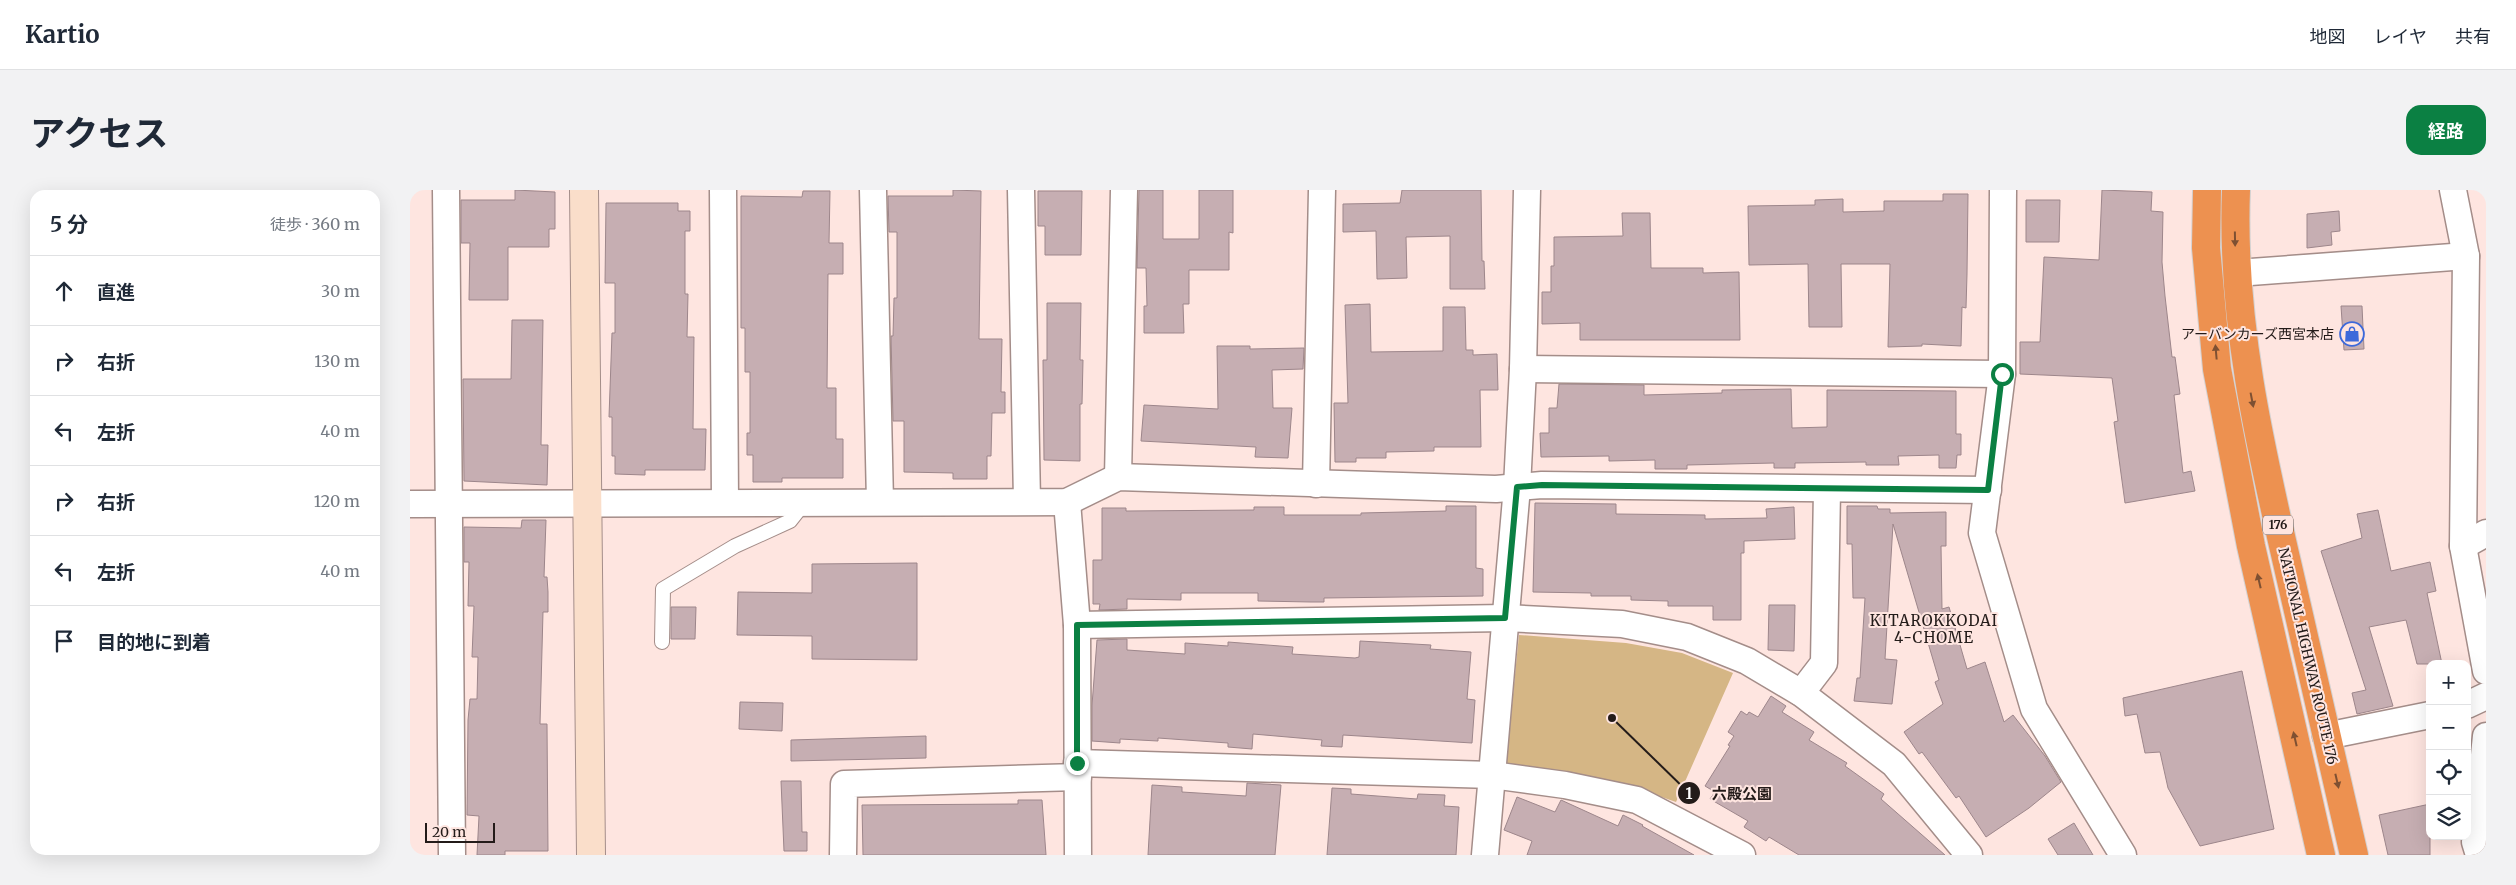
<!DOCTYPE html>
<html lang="ja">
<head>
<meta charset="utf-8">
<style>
	:root { --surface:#fff; --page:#f2f2f3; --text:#1f2937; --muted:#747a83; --line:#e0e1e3; --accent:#0b8043 }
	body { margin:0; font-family:Merriweather,"Noto Sans JP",serif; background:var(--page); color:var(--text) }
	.controls { position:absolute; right:15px; bottom:15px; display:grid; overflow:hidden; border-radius:10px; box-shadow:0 5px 20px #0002 }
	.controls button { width:45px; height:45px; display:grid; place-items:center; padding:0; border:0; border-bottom:1px solid var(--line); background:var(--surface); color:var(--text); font:25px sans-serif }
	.scale { position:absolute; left:15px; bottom:12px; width:70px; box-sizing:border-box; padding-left:5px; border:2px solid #231b19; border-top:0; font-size:14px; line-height:18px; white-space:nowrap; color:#231b19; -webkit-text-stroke:4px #fee5e0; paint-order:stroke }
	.stop { position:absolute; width:15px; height:15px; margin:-11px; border:4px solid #0b8043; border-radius:50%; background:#fff }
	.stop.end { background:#0b8043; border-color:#fff; box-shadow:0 1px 5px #0008 }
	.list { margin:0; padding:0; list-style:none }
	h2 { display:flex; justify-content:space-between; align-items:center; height:65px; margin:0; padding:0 20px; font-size:21px }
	h2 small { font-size:16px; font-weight:400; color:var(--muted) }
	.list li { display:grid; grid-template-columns:32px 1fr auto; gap:15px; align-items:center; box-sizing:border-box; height:70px; padding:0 20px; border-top:1px solid var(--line) }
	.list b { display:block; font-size:19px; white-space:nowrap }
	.list em { font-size:16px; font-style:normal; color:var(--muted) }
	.icon { flex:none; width:28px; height:28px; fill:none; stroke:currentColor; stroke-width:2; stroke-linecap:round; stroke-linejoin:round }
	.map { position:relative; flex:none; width:2076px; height:665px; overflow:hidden; border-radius:15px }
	header { display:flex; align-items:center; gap:30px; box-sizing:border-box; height:70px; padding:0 25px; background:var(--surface); border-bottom:1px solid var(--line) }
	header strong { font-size:24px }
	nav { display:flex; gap:28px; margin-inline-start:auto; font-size:18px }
	.intro { display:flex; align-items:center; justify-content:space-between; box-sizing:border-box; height:120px; padding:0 30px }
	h1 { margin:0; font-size:35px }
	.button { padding:12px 22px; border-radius:15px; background:var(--accent); color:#fff; font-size:18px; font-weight:700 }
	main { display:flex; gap:30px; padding:0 30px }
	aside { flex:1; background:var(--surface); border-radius:15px; box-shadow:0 5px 20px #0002 }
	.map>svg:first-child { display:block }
</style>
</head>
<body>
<header>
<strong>Kartio</strong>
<nav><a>地図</a><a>レイヤ</a><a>共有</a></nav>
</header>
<div class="intro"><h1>アクセス</h1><a class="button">経路</a></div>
<main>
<aside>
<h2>5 分<small>徒歩 · 360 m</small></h2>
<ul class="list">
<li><svg class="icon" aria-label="ahead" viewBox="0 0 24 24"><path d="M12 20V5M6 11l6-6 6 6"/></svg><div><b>直進</b></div><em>30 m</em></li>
<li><svg class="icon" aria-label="right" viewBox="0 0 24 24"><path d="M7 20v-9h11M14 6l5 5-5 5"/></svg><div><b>右折</b></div><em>130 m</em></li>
<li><svg class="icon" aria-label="left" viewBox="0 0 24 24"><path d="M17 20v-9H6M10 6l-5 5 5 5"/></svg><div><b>左折</b></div><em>40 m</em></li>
<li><svg class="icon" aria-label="right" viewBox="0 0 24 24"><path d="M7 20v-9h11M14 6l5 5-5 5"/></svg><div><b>右折</b></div><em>120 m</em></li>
<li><svg class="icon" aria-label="left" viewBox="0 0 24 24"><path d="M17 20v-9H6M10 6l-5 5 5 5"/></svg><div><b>左折</b></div><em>40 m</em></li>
<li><svg class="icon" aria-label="arrive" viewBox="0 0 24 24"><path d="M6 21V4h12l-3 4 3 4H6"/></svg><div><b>目的地に到着</b></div></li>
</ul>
</aside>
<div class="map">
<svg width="2076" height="665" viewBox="0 0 2076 665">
	<rect width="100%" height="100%" fill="#fee5e0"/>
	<path fill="#d5b685" d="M1109,445L1216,453L1272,463L1323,483L1266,612C1211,592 1155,582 1096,574Z"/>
	<g fill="#c6aeb2" stroke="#9d868b">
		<polygon points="105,0 145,2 145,39 139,39 139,57 98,57 98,110 59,110 60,53 51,53 51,10 105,10"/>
		<polygon points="543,0 571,1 569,149 592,149 591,202 595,202 595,223 582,223 581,266 577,266 577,289 543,289 543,283 494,282 494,231 483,231 481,146 483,146 484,108 487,108 487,42 479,42 478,6 543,6"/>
		<polygon points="729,0 753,0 753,49 789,49 789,0 823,0 823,43 819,42 819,80 779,80 779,114 773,114 774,143 734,143 734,116 737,116 736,78 727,78"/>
		<polygon points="992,0 1071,0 1072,71 1074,71 1075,99 1040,99 1040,46 996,47 997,88 967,89 966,41 933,42 933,14 990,13"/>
		<polygon points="1692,0 1742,2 1741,21 1753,22 1752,72 1755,106 1762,167 1765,167 1770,204 1764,205 1773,283 1781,281 1785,301 1715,313 1704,232 1708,231 1702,188 1610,184 1610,152 1630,152 1634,67 1689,70"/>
		<polygon points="393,1 420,1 419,53 433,53 433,84 418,84 417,198 426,198 426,249 433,249 433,288 372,288 372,292 343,292 343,265 337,265 337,243 340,243 340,182 335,182 335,138 331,138 331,6 392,7"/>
		<polygon points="628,1 672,1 671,65 635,65 635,36 628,36"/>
		<polygon points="1533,4 1558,4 1557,84 1556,118 1552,117 1551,156 1512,154 1512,156 1478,157 1480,74 1431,74 1432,137 1399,137 1398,74 1339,75 1338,16 1405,15 1405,10 1433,9 1433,22 1474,21 1474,11 1533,11"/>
		<polygon points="1616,10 1650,10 1649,52 1616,52"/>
		<polygon points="196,13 268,13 268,21 280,21 280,41 275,41 275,104 278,104 277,147 284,147 283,239 296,239 295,280 235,280 235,285 205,284 205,266 202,266 202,227 199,227 202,143 205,143 205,93 195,93"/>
		<polygon points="1929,21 1930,41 1921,42 1922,55 1897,58 1897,24"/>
		<polygon points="1212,23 1240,23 1241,78 1293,78 1293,83 1329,82 1330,150 1170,150 1170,133 1132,134 1132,102 1141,102 1141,76 1144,76 1144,47 1213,46"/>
		<polygon points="637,113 671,113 670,170 673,170 672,214 670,214 670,271 634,270 633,170 637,170"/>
		<polygon points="960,114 961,162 1033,161 1033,117 1055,117 1056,160 1063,160 1063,165 1087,164 1088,200 1070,200 1071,257 1024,257 1024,261 976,262 976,268 946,268 946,272 925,272 924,213 938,213 935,115"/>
		<polygon points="1931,116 1952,116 1954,159 1934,160"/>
		<polygon points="102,130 133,130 131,255 138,255 137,295 54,291 53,189 101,189"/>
		<polygon points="807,156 840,156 840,159 894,158 893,179 862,180 863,218 882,218 878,268 845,267 846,257 731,251 734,215 808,219"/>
		<polygon points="1149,194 1234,195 1234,205 1312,203 1312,200 1381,199 1382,238 1417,237 1417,200 1546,201 1546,244 1551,244 1551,265 1547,265 1546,278 1529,278 1529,265 1488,266 1489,275 1456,275 1456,272 1385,273 1385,278 1364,278 1364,273 1277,275 1277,279 1245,279 1245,270 1199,271 1199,266 1131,267 1130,243 1139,243 1139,218 1147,218"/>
		<polygon points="1125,313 1206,314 1206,324 1295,325 1295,329 1357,328 1356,319 1384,317 1385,349 1334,351 1334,363 1331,363 1331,430 1303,430 1303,416 1258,416 1258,411 1221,410 1221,406 1181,406 1181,403 1123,402"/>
		<polygon points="1036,316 1066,316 1066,378 1073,379 1073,406 914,408 914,412 901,412 848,411 848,403 771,403 771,410 717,409 717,419 689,420 690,414 683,414 683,370 692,370 692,318 716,318 716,321 844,320 844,317 874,317 874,325 951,325 951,323 1036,321"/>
		<polygon points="1437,316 1467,316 1468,319 1480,319 1480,323 1536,322 1536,356 1531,356 1532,419 1539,417 1557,479 1575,472 1594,532 1603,525 1635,566 1651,592 1619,618 1576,647 1549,606 1546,608 1512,562 1509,564 1494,542 1533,514 1525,492 1529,490 1483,334 1475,469 1487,470 1482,514 1444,511 1447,488 1450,488 1455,408 1443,408 1442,354 1437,354"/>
		<polygon points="1968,320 1981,381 2020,372 2026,401 2017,403 2032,474 2007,474 1996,430 1959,437 1983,516 1947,524 1942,503 1956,500 1911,361 1952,348 1947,324"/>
		<polygon points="112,330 136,330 134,387 137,387 138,402 138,422 133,422 130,534 137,534 138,661 95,661 95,665 67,665 69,626 57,625 58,530 60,509 67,509 68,467 62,467 64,416 58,416 59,372 54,372 54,337 111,338"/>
		<polygon points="507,373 507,470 402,469 402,446 327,445 328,402 402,403 402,374"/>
		<polygon points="1359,415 1385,415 1384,461 1358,460"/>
		<polygon points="261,417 286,417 285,449 261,449"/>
		<polygon points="717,449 717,460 775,464 775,453 818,456 818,452 883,457 882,464 945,468 949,467 950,451 1021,455 1020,459 1061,462 1057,509 1065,510 1062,553 933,545 932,557 911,556 912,550 843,544 842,559 818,557 818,553 748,548 748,551 710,549 710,553 682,551 682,515 687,450"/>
		<polygon points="1832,481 1864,639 1790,656 1758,598 1750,562 1735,563 1727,524 1715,526 1713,508"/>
		<polygon points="1361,506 1376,516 1372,522 1404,542 1399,550 1437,573 1435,576 1474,604 1471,609 1535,665 1389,665 1359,647 1356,651 1334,637 1338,631 1300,609 1305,602 1295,596 1320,556 1318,555 1324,546 1318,542 1331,521 1337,525 1339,522 1348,527"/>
		<polygon points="330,512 373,513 372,541 329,539"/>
		<polygon points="516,546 516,568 381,571 381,550"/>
		<polygon points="371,591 391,591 392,642 397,642 397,661 374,661"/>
		<polygon points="837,593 871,595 865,665 738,665 742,595 772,597 772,602 836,606"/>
		<polygon points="922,598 941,599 941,604 1007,609 1008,604 1035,605 1034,616 1049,617 1046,665 917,665"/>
		<polygon points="1107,607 1145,622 1151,610 1208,636 1213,625 1233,635 1232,636 1284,665 1117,665 1122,651 1094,640"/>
		<polygon points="608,610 632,610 636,665 453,665 452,615 608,614"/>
		<polygon points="2020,614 2020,665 1978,665 1969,625"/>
		<polygon points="1664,633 1683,665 1648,665 1638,649"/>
	</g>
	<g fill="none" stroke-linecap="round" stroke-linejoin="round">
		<g stroke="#a48d89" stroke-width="16">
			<polyline id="lane" points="252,452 253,399 325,356 380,331 395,312"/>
		</g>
		<g stroke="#a48d89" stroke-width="29">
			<g id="street">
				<polyline points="36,0 42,665"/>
				<polyline points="313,0 315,312"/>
				<polyline points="463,0 470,312"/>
				<polyline points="611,0 617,311"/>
				<polyline points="1593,0 1592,184 1572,343 1624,519 1713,665"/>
				<polyline points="2043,0 2056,66 2053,356 2076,481"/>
				<polyline points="1827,83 2056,66"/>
				<polyline points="1113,179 1592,184"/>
				<polyline points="708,287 714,0"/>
				<polyline points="906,294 912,0"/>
				<polyline points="657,312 667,435 668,665"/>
				<polyline points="0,314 657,312 708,287 1086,299 1132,295 1578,300"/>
				<polyline points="2053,356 2076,343"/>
				<polyline points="667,435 1095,428 1212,434 1277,447 1337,471 1391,503 1484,574 1559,665"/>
				<polyline points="1391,503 1414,473 1417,300"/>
				<polyline points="2057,515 2076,506"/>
				<polyline points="1916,546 2020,525"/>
				<polyline points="667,573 1082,585 1155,595 1227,610 1332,665"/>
				<polyline points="433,665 434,594 668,587"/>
				<polyline points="1075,665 1107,297 1113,179 1117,0"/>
				<polyline points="2069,665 2065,652 2076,546"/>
			</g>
		</g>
		<g stroke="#a48d89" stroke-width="30">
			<polyline id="secondary" points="174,0 181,665"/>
		</g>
		<g stroke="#d3d1d1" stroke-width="30">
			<g id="highway">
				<polyline points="1797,0 1796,58 1807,179 1841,356 1911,665"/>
				<path d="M1826,0C1821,129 1849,252 1878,377C1900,473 1922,569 1944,665"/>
			</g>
		</g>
		<use href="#lane" stroke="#fff" stroke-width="14"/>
		<use href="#street" stroke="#fff" stroke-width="26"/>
		<use href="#secondary" stroke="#fadeca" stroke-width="28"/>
		<use href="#highway" stroke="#ed9150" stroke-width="28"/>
	</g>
	<defs><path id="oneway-solid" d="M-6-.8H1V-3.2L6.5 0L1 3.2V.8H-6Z" transform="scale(1.25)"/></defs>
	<g fill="#7e5032">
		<use href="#oneway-solid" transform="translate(1825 49) rotate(89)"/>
		<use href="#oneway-solid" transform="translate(1806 162) rotate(-95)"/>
		<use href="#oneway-solid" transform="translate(1842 210) rotate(79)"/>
		<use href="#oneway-solid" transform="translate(1849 391) rotate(-103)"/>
		<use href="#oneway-solid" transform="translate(1885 549) rotate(-103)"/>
		<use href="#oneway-solid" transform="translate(1927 591) rotate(77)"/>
	</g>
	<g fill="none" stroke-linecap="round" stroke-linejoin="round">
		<polyline stroke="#0b8043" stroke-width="6" points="667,573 667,435 1095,428 1107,297 1132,295 1578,300 1592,184"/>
	</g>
	<defs>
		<g id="shop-ring" transform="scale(1.25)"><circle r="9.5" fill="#fee5e0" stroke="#3d69da" stroke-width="1.5"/><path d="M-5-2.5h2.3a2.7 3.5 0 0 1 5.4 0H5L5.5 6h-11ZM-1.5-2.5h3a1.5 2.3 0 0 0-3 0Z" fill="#3d69da"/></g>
	</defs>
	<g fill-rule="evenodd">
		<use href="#shop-ring" x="1942" y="144"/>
	</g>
	<g text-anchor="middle" stroke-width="4" stroke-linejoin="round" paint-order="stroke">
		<rect fill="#fee5e0" stroke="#655855" stroke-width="1" x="1853" y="325.5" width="30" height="19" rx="4"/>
		<g font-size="12" font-weight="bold" fill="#231b19">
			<text x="1868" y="339">176</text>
		</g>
		<g font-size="14" fill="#231b19" stroke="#fee5e0" text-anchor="end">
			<text x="1924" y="149">アーバンカーズ西宮本店</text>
		</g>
		<g font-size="14" fill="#231b19" stroke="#fee5e0">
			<text transform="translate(1898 466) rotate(77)" y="5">NATIONAL HIGHWAY ROUTE 176</text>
		</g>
		<g font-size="15" letter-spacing="1" fill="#231b19" stroke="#fee5e0">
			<text x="1524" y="436">KITAROKKODAI<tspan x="1524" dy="17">4-CHOME</tspan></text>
		</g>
	</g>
	<path fill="none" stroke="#231b19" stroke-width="2" d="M1202 528L1279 603"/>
	<g fill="#231b19" stroke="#fee5e0" stroke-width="2">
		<circle cx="1202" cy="528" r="5"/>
		<circle cx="1279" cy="603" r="12"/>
	</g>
	<g font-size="15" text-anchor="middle" font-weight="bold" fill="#fff">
		<text x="1279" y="609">1</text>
	</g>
	<g font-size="15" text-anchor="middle" font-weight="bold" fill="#231b19" stroke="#fee5e0" stroke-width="4" stroke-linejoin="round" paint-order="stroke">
		<text x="1332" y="609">六殿公園</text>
	</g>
</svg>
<div class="controls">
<button>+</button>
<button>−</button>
<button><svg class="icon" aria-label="locate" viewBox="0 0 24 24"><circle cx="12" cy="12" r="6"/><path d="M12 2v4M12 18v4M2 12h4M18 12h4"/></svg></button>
<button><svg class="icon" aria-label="layers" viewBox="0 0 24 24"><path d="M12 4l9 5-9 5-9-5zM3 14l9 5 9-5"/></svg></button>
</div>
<div class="scale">20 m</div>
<div class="stop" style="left:1592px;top:184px"></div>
<div class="stop end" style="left:667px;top:573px"></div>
</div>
</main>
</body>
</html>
